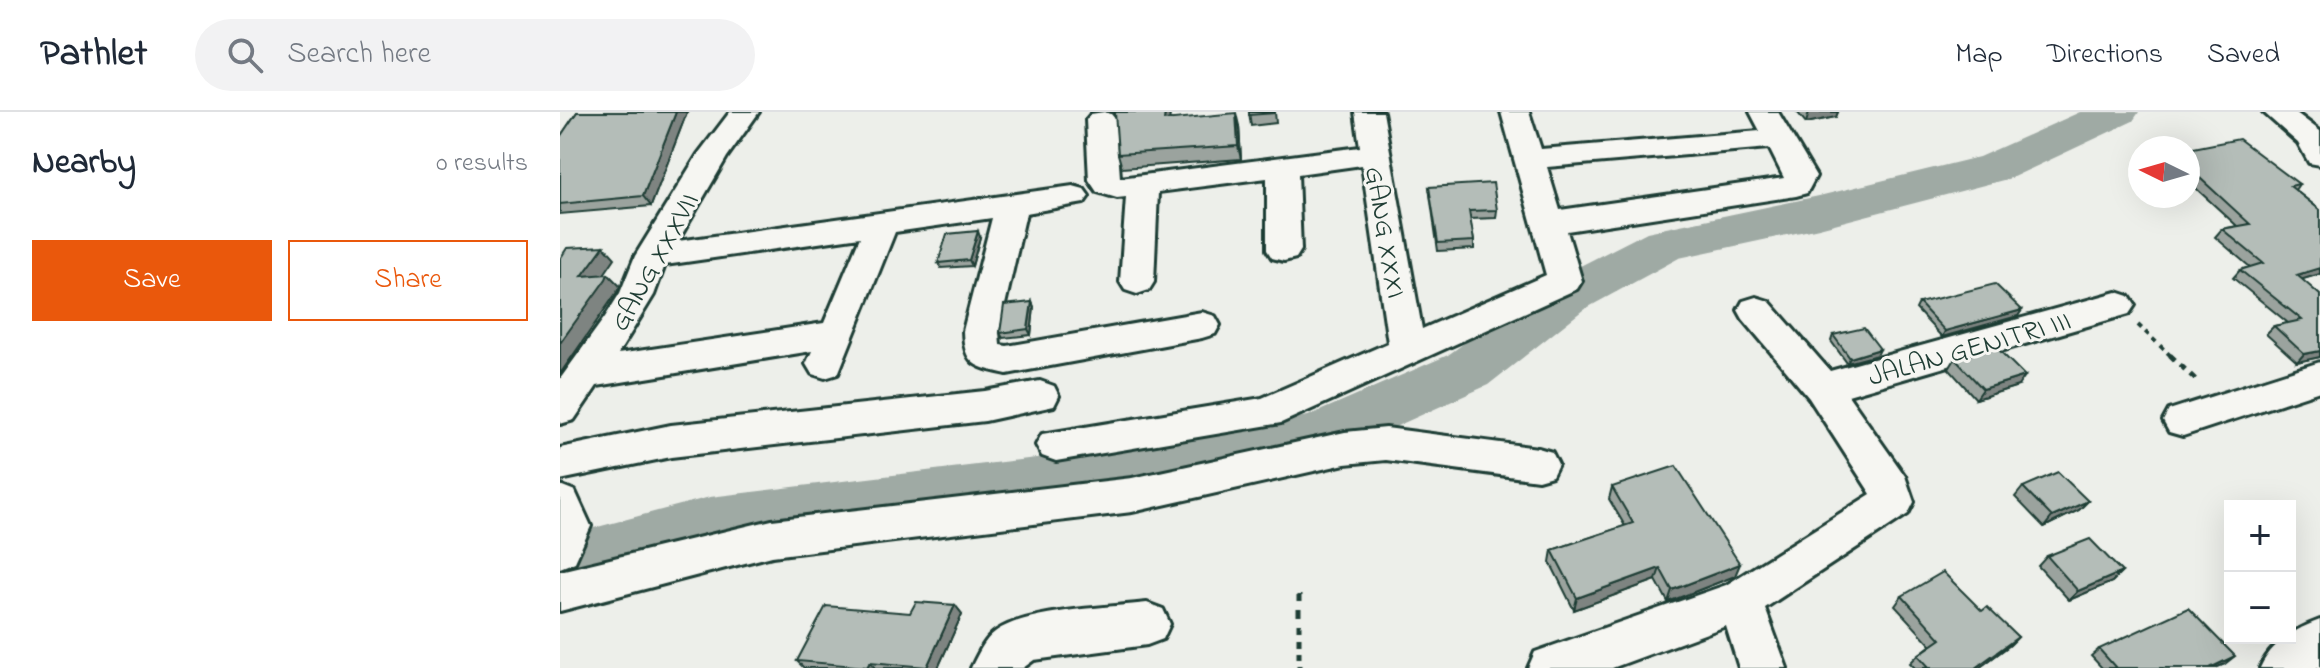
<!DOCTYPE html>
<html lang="en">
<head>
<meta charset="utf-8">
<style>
	:root { --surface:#fff; --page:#f2f2f3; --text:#1f2937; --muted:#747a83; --line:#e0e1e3; --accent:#ea580c }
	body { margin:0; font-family:"Indie Flower",sans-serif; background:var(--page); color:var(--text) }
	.controls { position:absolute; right:24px; bottom:24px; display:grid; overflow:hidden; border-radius:0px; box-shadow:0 8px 32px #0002 }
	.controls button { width:72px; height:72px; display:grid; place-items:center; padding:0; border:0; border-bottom:2px solid var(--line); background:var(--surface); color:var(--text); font:40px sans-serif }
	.compass { position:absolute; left:1568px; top:24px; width:72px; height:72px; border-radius:50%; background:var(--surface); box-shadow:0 8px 32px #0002; rotate:275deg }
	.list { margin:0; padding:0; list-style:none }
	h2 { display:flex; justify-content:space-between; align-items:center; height:104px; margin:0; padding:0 32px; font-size:34px }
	h2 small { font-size:26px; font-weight:400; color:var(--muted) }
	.actions { display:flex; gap:16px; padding:24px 32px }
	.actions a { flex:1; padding:18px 0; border:2px solid var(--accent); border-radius:0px; text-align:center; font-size:28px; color:var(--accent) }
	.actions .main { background:var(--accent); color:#fff }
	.icon { flex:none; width:44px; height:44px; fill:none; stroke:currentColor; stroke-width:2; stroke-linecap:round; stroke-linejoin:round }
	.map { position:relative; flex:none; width:1760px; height:556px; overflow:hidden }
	header { display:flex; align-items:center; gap:48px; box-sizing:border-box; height:112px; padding:0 40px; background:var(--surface); border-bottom:2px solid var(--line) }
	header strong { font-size:38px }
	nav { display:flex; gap:44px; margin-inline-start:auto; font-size:28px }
	.search { width:560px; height:72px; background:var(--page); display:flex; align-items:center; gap:20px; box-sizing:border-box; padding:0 28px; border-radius:44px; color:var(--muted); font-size:30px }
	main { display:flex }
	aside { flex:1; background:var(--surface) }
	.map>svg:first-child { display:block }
</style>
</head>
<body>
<header>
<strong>Pathlet</strong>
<div class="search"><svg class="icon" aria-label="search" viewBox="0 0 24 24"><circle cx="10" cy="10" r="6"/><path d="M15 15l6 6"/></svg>Search here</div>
<nav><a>Map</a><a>Directions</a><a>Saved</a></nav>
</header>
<main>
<aside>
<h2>Nearby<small>0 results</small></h2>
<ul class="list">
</ul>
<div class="actions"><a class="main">Save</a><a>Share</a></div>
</aside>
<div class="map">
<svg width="1760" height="556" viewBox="0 0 1760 556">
	<rect width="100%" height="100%" fill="#edefea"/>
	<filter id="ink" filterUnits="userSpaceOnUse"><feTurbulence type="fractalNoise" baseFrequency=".0125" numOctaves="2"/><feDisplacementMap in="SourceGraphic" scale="16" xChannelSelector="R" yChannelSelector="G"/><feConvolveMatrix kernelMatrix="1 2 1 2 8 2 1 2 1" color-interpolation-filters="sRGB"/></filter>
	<g filter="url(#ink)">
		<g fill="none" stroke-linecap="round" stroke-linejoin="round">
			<polygon fill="#9faaa4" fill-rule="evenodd" points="1520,0 1579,0 1573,9 1451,66 1259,116 1119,146 1023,198 928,273 757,350 609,380 150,441 0,483 0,425 150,385 609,330 748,304 888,243 985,172 1087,120 1259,84 1419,45"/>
			<g stroke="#1f3d34" stroke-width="6">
				<g id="street">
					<path d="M170,0H199L167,45L118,129L513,74L524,77L529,84L524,91L466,101L439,219L440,233L447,234L642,200L655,204L660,213L655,222L642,226L447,262C416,255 404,254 403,219L432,106L335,120L278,262L265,266L252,262L246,252L252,239L37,274L14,308L0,312V267L45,205L60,181L75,144L138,42ZM300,125L264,211L58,242L94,183L105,153Z"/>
					<path d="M544,0L551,2L556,8L560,66L800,35L795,0H823L862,217L986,163L941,0H969L981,37L1200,19L1190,0H1218L1256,64L1247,81L1236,84L1007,119L1022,169L1017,177L721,311L496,349L482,344L476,333L482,322L702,286L828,231L802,53L738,62L741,138L736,146L724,149L712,146L707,138V66L598,80L594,170L589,178L577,182L565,178L560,170L566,85L557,86L537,80L529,68L526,8L531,2ZM1209,36L1224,66L1000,98L987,55Z"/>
					<polygon points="1703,0 1735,0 1760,19 1760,53 1749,51 1738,31"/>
					<polygon points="1557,180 1569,184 1575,193 1569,202 1288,283 1345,364 1354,390 1348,402 1205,496 1227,556 1179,556 1166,514 1052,556 968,556 975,540 1166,473 1311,382 1249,286 1183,207 1178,198 1183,189 1196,185 1209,189 1270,259"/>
					<polygon points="1760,250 1760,279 1623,324 1609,320 1603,309 1609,298"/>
					<polygon points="480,269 494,274 499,284 494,294 425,309 111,345 0,368 0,336 111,313 425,279"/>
					<polygon points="826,316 978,336 992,340 998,352 992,364 978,368 826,348 785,352 572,400 212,444 0,499 0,459 212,408 572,366 785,320"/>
					<polygon points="0,373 15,379 31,414 15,450 0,456"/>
					<path d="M587,491L603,497L610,512L603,527L587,533L474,548L463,556H411C417,544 424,528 435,520C467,497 547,496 587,491Z"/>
					<path d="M1760,508V556H1700C1711,531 1735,517 1760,508Z"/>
				</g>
			</g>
			<polyline stroke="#1f3d34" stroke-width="4" stroke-dasharray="5 5" stroke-linecap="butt" points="1578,213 1612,245"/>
			<g stroke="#1f3d34" stroke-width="5" stroke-dasharray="7 7" stroke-linecap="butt">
				<polyline points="1610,243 1640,272"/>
				<polyline points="739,483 739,556"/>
			</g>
			<use href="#street" fill="#f6f6f2" fill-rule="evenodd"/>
		</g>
		<g fill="#9ba39e" stroke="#1f3d34" stroke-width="2">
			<polygon points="17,0 127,0 91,94 0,102 0,25"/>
			<polygon points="554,0 610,0 609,7 679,14 681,47 562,56 558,42 556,3"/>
			<polygon points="689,0 715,0 716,11 691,14"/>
			<polygon points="1237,0 1278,0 1276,5 1246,11"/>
			<polygon points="1628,37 1739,72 1735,78 1760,98 1760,162 1742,167 1760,245 1737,250 1706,222 1714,214 1728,211 1673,166 1680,158 1690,155 1655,125 1662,117 1677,114 1628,69"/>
			<polygon points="869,75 937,98 936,106 910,107 914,129 914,137 878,139"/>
			<polygon points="420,125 412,154 381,156 378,151"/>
			<polygon points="472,190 474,195 471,223 443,226 440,221"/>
			<polygon points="1359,191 1462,198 1458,204 1382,225 1356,197"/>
			<polygon points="1273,223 1320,237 1317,243 1287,251 1271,229"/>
			<polygon points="1395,247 1458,274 1416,287 1389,257"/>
			<polygon points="1052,375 1175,464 1108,490 1096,468 1014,498 990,450 992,438 1065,414 1049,387"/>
			<polygon points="1463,375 1528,389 1519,398 1484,415 1455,385"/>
			<polygon points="1487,444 1562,460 1552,470 1509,488 1478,454"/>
			<polygon points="1342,484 1422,499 1458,525 1450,533 1419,556 1355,556 1350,551 1358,543 1371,533 1335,494"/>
			<polygon points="395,493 402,502 378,556 244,556 237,549 350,501"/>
			<polygon points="1539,537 1665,552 1655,556 1542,556 1531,544"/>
		</g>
		<g fill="#7e8481" stroke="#1f3d34" stroke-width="2">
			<polygon points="116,0 127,0 91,94 83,84"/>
			<polygon points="605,0 610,0 608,21 604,8"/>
			<polygon points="1249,0 1278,0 1276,5 1246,11"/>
			<polygon points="676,1 679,14 681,47 678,34"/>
			<polygon points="418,119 420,125 412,154 409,148"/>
			<polygon points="44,134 55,146 34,177 22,164"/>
			<polygon points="1760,156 1760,162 1730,171 1737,163"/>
			<polygon points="48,162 60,174 57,180 0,262 0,231"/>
			<polygon points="472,190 474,195 471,223 468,217"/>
			<polygon points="1462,198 1458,204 1382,225 1385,219"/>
			<polygon points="1320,237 1317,243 1287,251 1290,246"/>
			<polygon points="1760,239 1760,245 1737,250 1744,242"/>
			<polygon points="1465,264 1458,274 1416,287 1423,277"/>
			<polygon points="1528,389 1519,398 1484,415 1492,405"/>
			<polygon points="1180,452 1175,464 1108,490 1112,478"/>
			<polygon points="1100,456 1096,468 1014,498 1017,486"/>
			<polygon points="1562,460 1552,470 1509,488 1518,479"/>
			<polygon points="395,493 402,502 378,556 368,556 367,555"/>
			<polygon points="1458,525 1450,533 1419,556 1415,556"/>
			<polygon points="1675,544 1665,552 1655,556 1650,556"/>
			<polygon points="310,550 316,556 307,555"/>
		</g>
		<g fill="#b4bdb8" stroke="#1f3d34" stroke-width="2">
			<polygon points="17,0 116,0 83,84 0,92 0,25"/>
			<polygon points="555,0 605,0 604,8 676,1 678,34 558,42"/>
			<polygon points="689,0 715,0 715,1 689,3"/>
			<polygon points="1679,27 1739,72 1730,74 1760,98 1760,156 1737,163 1760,183 1760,239 1744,242 1714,214 1742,208 1680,158 1703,151 1662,117 1690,112 1628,55 1628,37"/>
			<polygon points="933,71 937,98 909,99 914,129 878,131 869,75"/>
			<polygon points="418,119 409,148 378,151 387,122"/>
			<polygon points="44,134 22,164 48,162 46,167 0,231 0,147 7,136"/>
			<polygon points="1435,172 1462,198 1385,219 1359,191"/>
			<polygon points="472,190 468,217 440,221 444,193"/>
			<polygon points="1304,216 1320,237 1290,246 1273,223"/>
			<polygon points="1436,235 1465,264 1423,277 1395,247"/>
			<polygon points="1116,354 1180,452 1112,478 1100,456 1017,486 992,438 1073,411 1052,375"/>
			<polygon points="1498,360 1528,389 1492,405 1463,375"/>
			<polygon points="1530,427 1562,460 1518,479 1487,444"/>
			<polygon points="1383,460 1422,499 1427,495 1458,525 1415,556 1370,556 1358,543 1381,527 1342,484"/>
			<polygon points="356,490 395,493 367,555 310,550 307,555 237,549 266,494 350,501"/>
			<polygon points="1628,496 1675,544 1650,556 1556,556 1539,537"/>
		</g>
	</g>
	<g text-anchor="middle" stroke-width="6" stroke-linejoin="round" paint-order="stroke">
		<g font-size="28" fill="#1f3d34" stroke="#f6f6f2">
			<text transform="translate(827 120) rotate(80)" y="10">GANG XXXI</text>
			<text transform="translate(93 149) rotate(-61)" y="10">GANG XXXVII</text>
			<text transform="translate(1409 235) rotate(-16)" y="10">JALAN GENITRI III</text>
		</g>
	</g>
</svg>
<div class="controls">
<button>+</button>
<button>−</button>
</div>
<svg class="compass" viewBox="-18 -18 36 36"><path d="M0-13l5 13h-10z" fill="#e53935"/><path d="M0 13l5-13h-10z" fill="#747a83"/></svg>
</div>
</main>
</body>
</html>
